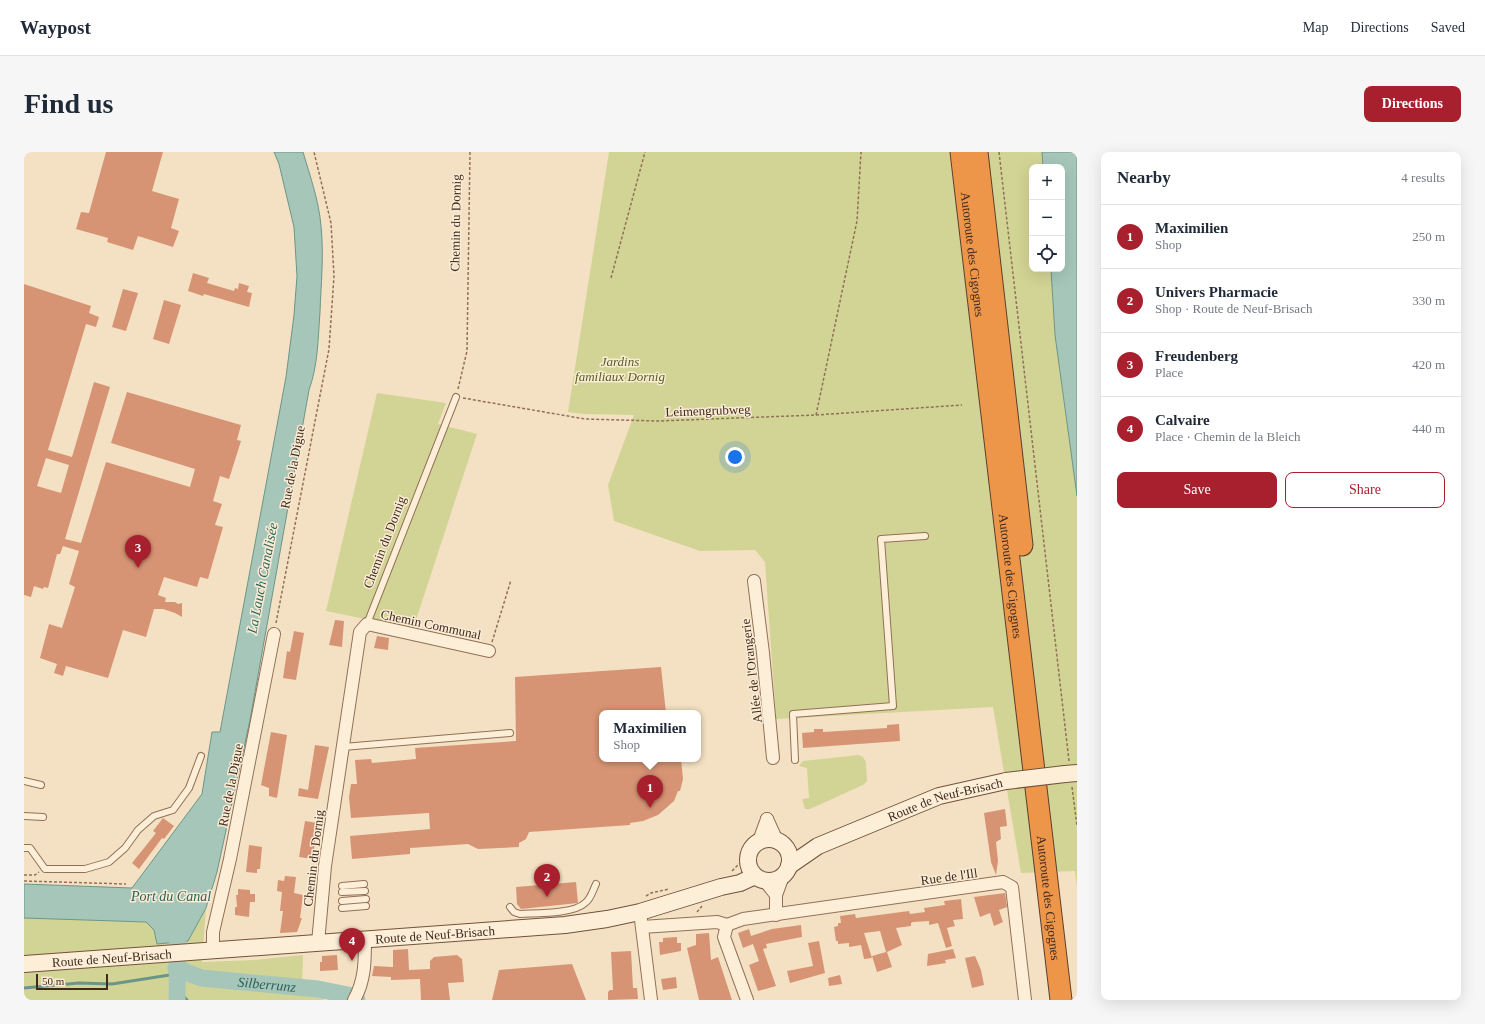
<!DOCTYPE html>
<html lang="en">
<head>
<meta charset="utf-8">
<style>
	:root { --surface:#fff; --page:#f6f6f7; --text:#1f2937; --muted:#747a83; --line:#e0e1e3; --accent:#a81f2d }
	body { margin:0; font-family:"Times New Roman",serif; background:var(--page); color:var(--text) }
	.controls { position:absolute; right:12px; top:12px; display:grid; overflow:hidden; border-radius:8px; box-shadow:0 4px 16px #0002 }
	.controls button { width:36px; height:36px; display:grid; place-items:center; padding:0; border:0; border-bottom:1px solid var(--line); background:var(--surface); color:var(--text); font:20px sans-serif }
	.scale { position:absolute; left:12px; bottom:10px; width:72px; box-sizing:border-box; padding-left:4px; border:2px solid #3f2a1d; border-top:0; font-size:11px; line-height:14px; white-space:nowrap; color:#3f2a1d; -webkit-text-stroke:3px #faebd4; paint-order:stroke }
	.you { position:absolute; left:711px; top:305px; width:14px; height:14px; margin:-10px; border:3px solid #fff; border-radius:50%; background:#1a73e8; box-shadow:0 0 0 6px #1a73e833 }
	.badge { display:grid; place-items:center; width:26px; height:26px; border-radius:50%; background:var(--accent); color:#fff; font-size:13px; font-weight:700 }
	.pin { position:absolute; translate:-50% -33px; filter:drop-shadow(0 1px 2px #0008) }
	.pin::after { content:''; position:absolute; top:21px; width:14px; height:12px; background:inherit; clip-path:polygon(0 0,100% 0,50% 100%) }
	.popup { position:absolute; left:575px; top:558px; width:102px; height:52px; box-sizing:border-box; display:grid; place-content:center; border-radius:8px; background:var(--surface); filter:drop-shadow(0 1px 3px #0005); font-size:13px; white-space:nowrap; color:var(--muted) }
	.popup b { font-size:15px; color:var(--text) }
	.popup::after { content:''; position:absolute; left:50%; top:100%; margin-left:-8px; border:8px solid transparent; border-top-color:var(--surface) }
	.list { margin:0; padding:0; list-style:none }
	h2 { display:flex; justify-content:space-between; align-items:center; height:52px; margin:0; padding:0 16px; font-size:17px }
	h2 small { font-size:13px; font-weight:400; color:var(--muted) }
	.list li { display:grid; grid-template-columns:26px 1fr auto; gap:12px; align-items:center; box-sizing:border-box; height:64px; padding:0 16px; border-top:1px solid var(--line) }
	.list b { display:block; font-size:15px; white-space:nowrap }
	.list p { margin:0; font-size:13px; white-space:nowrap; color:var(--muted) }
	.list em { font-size:13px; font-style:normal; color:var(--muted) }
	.actions { display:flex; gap:8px; padding:12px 16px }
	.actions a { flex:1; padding:9px 0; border:1px solid var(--accent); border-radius:8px; text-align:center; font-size:14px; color:var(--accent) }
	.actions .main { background:var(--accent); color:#fff }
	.icon { flex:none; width:22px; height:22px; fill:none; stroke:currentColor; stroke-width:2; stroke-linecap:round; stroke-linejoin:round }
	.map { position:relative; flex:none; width:1053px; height:848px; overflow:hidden; border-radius:8px }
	header { display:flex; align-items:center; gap:24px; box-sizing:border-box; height:56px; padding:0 20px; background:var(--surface); border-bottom:1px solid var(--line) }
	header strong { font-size:19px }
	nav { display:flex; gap:22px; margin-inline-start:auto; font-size:14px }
	.intro { display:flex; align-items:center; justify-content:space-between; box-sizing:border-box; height:96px; padding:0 24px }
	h1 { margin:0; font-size:28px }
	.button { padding:10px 18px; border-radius:8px; background:var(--accent); color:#fff; font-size:14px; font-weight:700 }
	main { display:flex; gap:24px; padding:0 24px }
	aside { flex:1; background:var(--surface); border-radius:8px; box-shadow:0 4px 16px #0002 }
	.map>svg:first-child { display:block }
</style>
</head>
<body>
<header>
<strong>Waypost</strong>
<nav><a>Map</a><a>Directions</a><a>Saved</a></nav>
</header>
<div class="intro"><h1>Find us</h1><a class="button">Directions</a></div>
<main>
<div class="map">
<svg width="1053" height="848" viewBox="0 0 1053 848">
	<rect width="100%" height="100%" fill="#f4e1c3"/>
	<g fill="#d2d495">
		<polygon points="585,0 1018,0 1019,15 1008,15 1008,117 1027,117 1031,183 1053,344 1053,736 1051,719 997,721 969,555 752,567 741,410 731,398 676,399 590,369 584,333 610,263 559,262 544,260"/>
		<polygon points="353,241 422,251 414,272 453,282 389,477 302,459"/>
		<polygon points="835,603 839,605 842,610 843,629 839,633 786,657 781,657 778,647 785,646 783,616 775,614 779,609"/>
		<polygon points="182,756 178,810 230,808 279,803 278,839 301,845 299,848 0,848 0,766 122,770 130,778 133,792 164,789"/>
	</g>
	<g fill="#a6c6ba" stroke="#6b9687">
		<path d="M250,0H279C286,24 295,49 297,74C300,103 297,132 296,160C294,187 294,213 285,238L226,568L193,720L182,756L164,789L133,792L130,778L122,770L0,766V732L108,736L178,642L188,580H196L262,225L270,163L273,124L270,75L255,12Z"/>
		<polygon points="1018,0 1053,0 1053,344 1031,183 1027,117 1038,117 1038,15 1019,15"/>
	</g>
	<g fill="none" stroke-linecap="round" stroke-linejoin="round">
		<g stroke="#6b9687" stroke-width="3">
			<polyline points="0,836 55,831 88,832 152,822"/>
			<polyline points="152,836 163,848"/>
		</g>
		<g stroke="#a6c6ba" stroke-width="17">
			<path id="s1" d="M152,816L177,826L294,837L329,844L333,848"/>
			<polyline points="153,848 154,766"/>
		</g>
	</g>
	<g fill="#d79474" fill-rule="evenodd">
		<polygon points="82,0 139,0 128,39 155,47 147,76 155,79 149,95 114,84 109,98 83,90 84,86 52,77 57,60 65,61"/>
		<polygon points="169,121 185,126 183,131 210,139 211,136 214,137 215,131 225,134 223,140 228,141 225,155 180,142 179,144 164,139"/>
		<path d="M0,132L67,154L65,161L75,165L72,175L62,172L24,298L48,305L70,230L86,235L41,387L57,391L82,310L166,335L171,317L87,291L103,240L217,273L213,288L217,289L205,327L196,324L189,349L198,352L191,373L199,375L184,427L176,425L173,435L140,425L134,443L142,446L141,450H151L154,452L158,451V465L151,461L139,457H130L122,485L99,478L84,526L42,514L39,524L30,521L33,512L16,506L25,472L38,476L51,435L45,432L55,399L39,394L36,402H33L24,436L20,435L19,437L10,434L7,445L0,443ZM22,306L45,313L37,341L13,334Z"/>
		<polygon points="99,137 114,141 102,179 88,175"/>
		<polygon points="140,148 157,153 145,192 129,187"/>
		<polygon points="311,468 320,469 318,495 305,493"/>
		<polygon points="270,479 280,481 272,528 259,526 263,499 266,500"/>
		<polygon points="353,484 365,486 364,498 350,496"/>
		<polygon points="637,515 642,561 578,561 578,607 657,607 659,627 656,639 654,639 650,649 634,663 619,669 606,671 606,673 505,680 502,687 495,691 495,695 454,697 444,692 386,696 386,702 328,707 326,684 406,677 405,661 327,666 325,645 327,632 333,632 331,608 347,607 348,611 392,607 391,596 492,589 491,525"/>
		<polygon points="875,572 876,589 779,596 778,581 790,580 790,577 799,577 799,580 863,576 863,573"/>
		<polygon points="247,580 263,583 253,646 245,644 245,636 237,633"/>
		<polygon points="291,593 305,595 294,647 274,644 275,636 284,638"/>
		<polygon points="981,657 983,674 976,675 977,687 972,690 974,709 972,723 967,710 960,661"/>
		<polygon points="139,666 150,674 140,687 138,686 115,717 108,711 132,681 129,679"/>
		<polygon points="281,669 293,671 289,707 275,705"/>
		<polygon points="225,693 238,695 236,717 233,717 233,721 222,720"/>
		<polygon points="261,724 272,725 270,741 279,743 276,766 278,766 273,780 256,781 259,759 256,759 258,740 253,739 254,728 260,729"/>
		<polygon points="552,730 554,751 497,757 493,752 492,735"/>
		<polygon points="214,737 226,738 226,742 231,742 231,750 226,750 225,765 211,763 211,755 213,755 212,743 214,743"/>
		<polygon points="981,741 983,755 975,758 979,770 970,774 966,761 956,765 950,745"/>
		<polygon points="937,747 939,767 929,768 931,774 923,776 928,794 922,796 914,771 905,773 905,769 889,770 887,771 887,774 872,776 878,793 863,800 868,815 853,820 848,804 862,800 856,779 840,781 848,806 840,807 837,793 825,795 825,791 814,792 814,789 812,789 810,775 814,774 814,771 817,771 816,764 831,762 832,766 885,759 886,762 901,760 900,756 921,753 920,749"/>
		<polygon points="777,773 778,785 742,792 743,796 739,797 752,834 734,839 725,813 735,809 729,792 719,796 714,781 725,777 727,784 748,777"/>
		<polygon points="685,781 687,808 694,805 708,848 675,848 663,796 672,793 672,782"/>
		<polygon points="653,785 653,791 657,791 657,799 636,803 635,790 639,790 639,786"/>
		<polygon points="795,789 801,821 766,831 763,819 789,814 784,791"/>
		<polygon points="384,797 385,818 406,817 406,809 410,805 433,803 438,807 440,830 424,831 426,848 397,848 396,827 367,828 367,825 348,824 350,814 369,815 369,798"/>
		<polygon points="929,797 932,806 921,808 922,811 903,814 904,802"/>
		<polygon points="607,799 609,836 613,836 614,847 584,848 584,840 586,838 589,838 587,800"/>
		<polygon points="313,803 314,818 296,819 296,810 298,810 298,804"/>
		<polygon points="951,804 957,818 960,833 948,836 941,806"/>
		<polygon points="548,812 562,848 468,848 475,818"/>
		<polygon points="816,823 818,832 805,834 804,826"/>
		<polygon points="652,825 653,836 639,838 637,827"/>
	</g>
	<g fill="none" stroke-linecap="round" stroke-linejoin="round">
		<g stroke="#917057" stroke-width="8">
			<g id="service">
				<polyline points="343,472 432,245"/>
				<polyline points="319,595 486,581"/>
				<polyline points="771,608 769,562 869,554 857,387 901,384"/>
				<polyline points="0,629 17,633"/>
				<polyline points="0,664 19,665"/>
				<polyline points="0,696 6,696 21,717 61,717 85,710 101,696 114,678 130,664 149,658 165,636 177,604"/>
				<polyline points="318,734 340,732"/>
				<polyline points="318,740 341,739"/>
				<polyline points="318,749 342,747"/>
				<path d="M486,755L490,760L496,762C512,761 550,762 561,751C567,747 569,738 572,732"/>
				<polyline points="318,756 342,754"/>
			</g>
		</g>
		<g stroke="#917057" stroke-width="14">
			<g id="minor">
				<polyline points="730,429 739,501 749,606"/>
				<polyline points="743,667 753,689"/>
				<polyline points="735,689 743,667"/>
				<polyline points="740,728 752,743"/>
				<polyline points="616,760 627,848"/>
				<polyline points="752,763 752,743 759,724"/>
				<polyline points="703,773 719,767 979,730 988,735 1001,848"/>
				<polyline points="703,773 700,785 723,848"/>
				<polyline points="618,775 693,770 703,773"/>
				<polyline points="294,791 301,714 336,480 343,472 465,499"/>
				<polyline points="189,799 189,780 206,707 250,482"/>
				<path d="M330,848C341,829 341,809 341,788"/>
			</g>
		</g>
		<g stroke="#73513a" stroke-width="18">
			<g id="secondary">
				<polyline points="1041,622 1053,621"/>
				<circle cx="745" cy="708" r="21"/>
				<path id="s2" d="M765,714L794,694L915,644L982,629"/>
				<path id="s3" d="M0,812L541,773L583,767L616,760L697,735L716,731L731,724"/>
			</g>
		</g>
		<g stroke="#5e3e2b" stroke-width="23">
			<g id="motorway">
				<path id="s4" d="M937,0L1037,848"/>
				<polyline points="953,0 998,393"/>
			</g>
		</g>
		<g stroke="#917057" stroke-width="1.5" stroke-dasharray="3 2" stroke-linecap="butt">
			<polyline points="975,0 1045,609"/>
			<polyline points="587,126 621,0"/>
			<polyline points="434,237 443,199 446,0"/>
			<polyline points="439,246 561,267 634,269 792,263 938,253"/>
			<polyline points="792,263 833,69 837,0"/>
			<polyline points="252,471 305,197 310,124 307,71 290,0"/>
			<polyline points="468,490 487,428"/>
			<polyline points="1048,635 1053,674"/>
			<polyline points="708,719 717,710 724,706"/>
			<polyline points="0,723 11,723 15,720"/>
			<polyline points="0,729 102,732"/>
			<polyline points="622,744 627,741 645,737"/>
			<polyline points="673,760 678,754"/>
		</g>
		<use href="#service" stroke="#fdeed8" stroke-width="6"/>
		<use href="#minor" stroke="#fdeed8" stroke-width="12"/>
		<use href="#secondary" stroke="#fdeed8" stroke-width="16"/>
		<use href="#motorway" stroke="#ed964a" stroke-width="21"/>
		<g stroke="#73513a" stroke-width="18" stroke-linecap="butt">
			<polyline id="secondary-bridge" points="982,629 1041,622"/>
		</g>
		<use href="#secondary-bridge" stroke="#fdeed8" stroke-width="16"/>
	</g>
	<g text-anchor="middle" stroke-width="3" stroke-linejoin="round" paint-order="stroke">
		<g font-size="13" fill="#3f2a1d" stroke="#faebd4">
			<text transform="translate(431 71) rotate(-89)" y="5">Chemin du Dornig</text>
			<text dy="5" stroke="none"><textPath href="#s4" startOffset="103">Autoroute des Cigognes</textPath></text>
			<text transform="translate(684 258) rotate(-2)" y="5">Leimengrubweg</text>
			<text transform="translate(268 315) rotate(-79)" y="5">Rue de la Digue</text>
			<text transform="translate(360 390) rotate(-69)" y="5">Chemin du Dornig</text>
			<text dy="5" stroke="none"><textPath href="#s4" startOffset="427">Autoroute des Cigognes</textPath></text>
			<text transform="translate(407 472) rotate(12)" y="5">Chemin Communal</text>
			<text transform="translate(727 519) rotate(-97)" y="5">Allée de l'Orangerie</text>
			<text transform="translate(206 633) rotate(-79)" y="5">Rue de la Digue</text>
			<text dy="5" stroke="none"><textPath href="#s2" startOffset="171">Route de Neuf-Brisach</textPath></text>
			<text transform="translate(289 706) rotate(-83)" y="5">Chemin du Dornig</text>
			<text transform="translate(925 724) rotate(-8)" y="5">Rue de l'Ill</text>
			<text dy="5" stroke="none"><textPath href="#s4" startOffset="751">Autoroute des Cigognes</textPath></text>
			<text dy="5" stroke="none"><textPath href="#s3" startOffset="412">Route de Neuf-Brisach</textPath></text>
			<text dy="5" stroke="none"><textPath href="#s3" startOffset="88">Route de Neuf-Brisach</textPath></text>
		</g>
		<g font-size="13" font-style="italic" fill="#555e21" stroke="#faebd4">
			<text x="596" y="214">Jardins<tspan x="596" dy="15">familiaux Dornig</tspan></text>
		</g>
		<g font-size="14" font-style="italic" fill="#2a6158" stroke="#faebd4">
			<text transform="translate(238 426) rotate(-79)" y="5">La Lauch Canalisée</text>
			<text x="147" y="749">Port du Canal</text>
			<text dy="5" stroke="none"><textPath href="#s1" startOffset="93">Silberrunz</textPath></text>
		</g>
	</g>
</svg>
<div class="controls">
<button>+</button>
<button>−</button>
<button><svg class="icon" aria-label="locate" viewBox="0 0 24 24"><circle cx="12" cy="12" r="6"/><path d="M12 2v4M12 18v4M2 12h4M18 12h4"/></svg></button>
</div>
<div class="scale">50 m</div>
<div class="you"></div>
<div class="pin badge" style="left:626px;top:656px">1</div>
<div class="popup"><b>Maximilien</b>Shop</div>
<div class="pin badge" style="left:523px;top:745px">2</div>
<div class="pin badge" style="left:114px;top:416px">3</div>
<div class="pin badge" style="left:328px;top:809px">4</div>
</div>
<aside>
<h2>Nearby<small>4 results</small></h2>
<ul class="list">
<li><span class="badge">1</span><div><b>Maximilien</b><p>Shop</p></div><em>250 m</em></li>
<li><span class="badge">2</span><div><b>Univers Pharmacie</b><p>Shop · Route de Neuf-Brisach</p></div><em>330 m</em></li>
<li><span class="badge">3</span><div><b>Freudenberg</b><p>Place</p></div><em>420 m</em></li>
<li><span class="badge">4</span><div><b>Calvaire</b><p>Place · Chemin de la Bleich</p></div><em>440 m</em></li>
</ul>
<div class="actions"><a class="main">Save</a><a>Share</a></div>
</aside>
</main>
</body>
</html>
